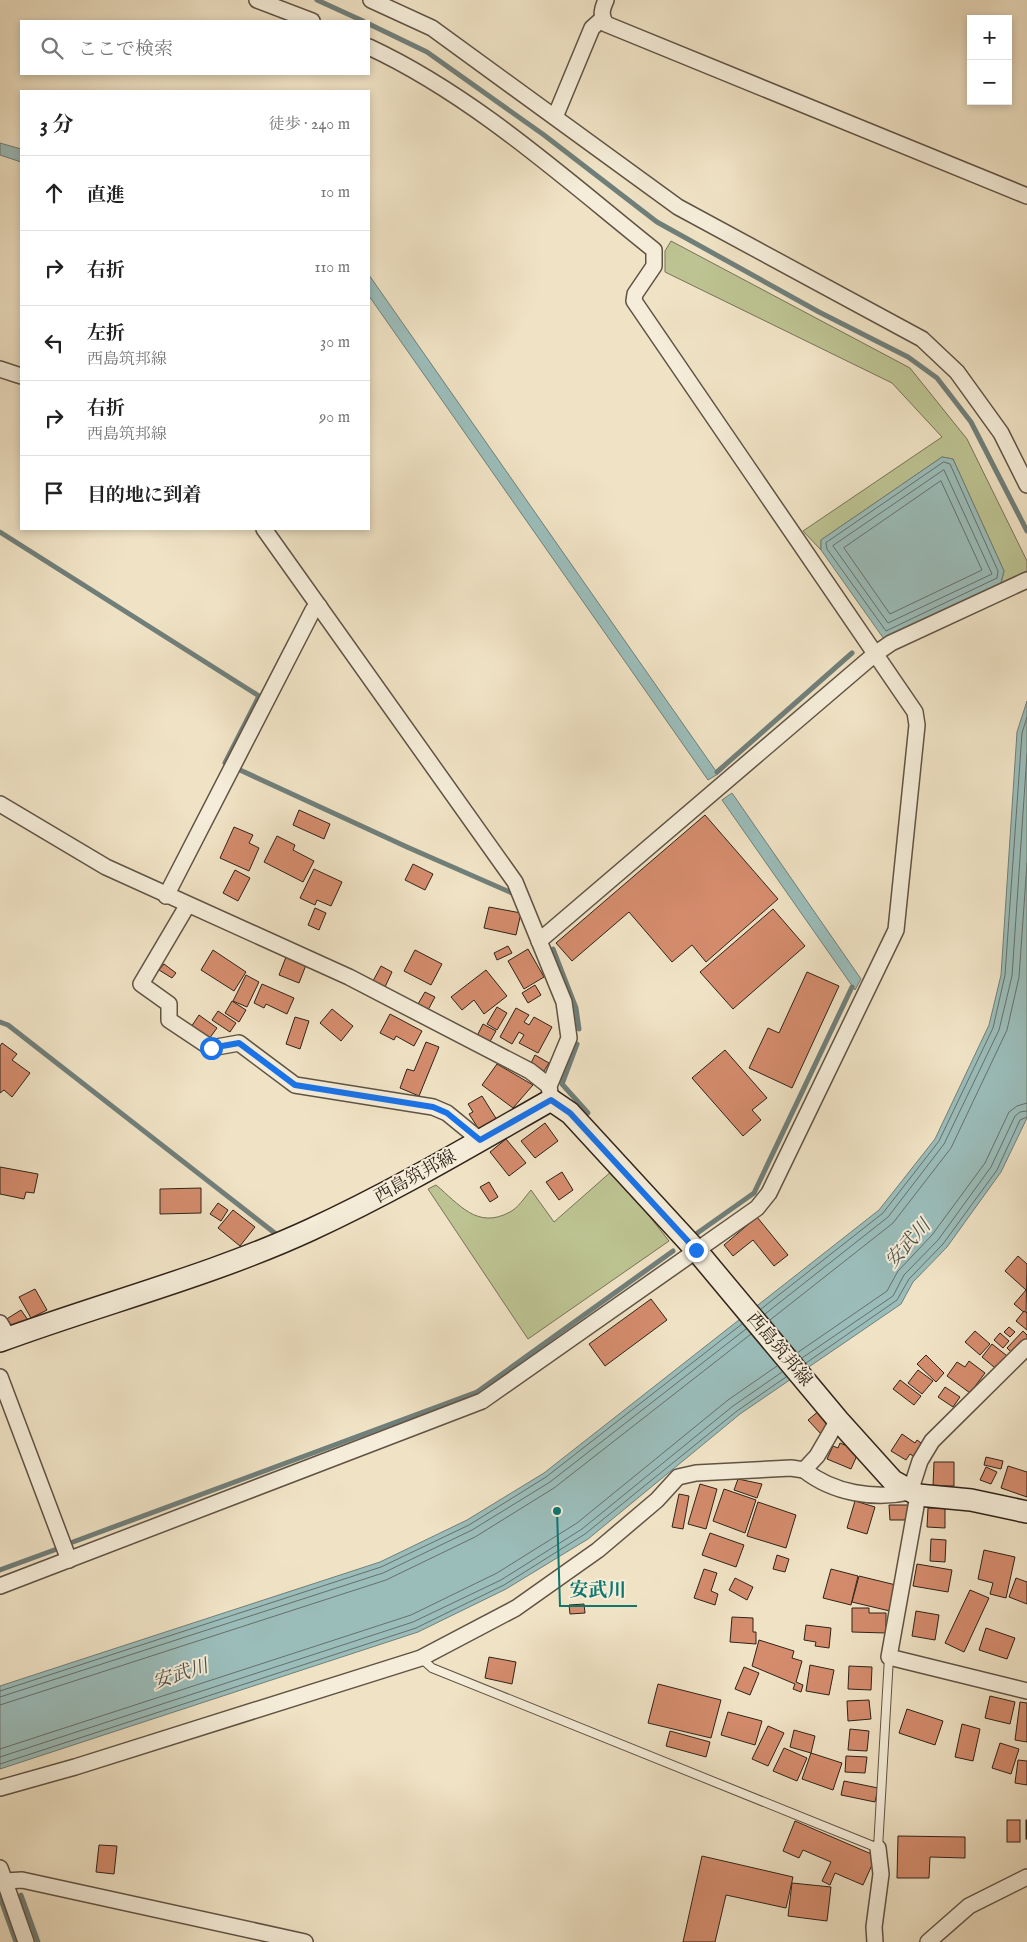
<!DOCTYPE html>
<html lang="ja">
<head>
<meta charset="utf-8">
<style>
	:root { --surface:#fff; --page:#f2f2f2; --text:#222; --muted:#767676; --line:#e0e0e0 }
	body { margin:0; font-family:"IM FELL English","Noto Serif JP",serif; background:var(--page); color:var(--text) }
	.controls { position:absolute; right:15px; top:15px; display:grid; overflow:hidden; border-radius:0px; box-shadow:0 2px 8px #0003 }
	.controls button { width:45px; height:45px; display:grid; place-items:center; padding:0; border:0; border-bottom:1px solid var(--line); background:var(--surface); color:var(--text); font:25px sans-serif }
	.stop { position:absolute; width:15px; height:15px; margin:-11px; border:4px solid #1a73e8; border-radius:50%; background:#fff }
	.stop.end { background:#1a73e8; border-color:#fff; box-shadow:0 1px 5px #0008 }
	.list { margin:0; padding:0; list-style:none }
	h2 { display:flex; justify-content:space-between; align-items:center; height:65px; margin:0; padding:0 20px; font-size:21px }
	h2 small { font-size:16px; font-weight:400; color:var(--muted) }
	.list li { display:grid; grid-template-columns:32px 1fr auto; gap:15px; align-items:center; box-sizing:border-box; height:75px; padding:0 20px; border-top:1px solid var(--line) }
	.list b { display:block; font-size:19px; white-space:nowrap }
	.list p { margin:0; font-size:16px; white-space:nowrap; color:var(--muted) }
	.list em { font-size:16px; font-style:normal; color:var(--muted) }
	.icon { flex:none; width:28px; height:28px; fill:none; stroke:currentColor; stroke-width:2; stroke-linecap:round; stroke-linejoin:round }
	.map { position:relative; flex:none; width:1027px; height:1942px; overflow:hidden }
	.search { position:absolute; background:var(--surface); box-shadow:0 2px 8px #0003; left:20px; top:20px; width:350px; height:55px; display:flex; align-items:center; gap:12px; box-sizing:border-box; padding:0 18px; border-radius:0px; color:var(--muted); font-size:19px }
	.panel { position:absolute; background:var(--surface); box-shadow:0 2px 8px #0003; left:20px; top:90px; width:350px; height:440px; border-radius:0px }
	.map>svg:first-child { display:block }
</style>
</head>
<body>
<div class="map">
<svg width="1027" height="1942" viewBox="0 0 1027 1942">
	<rect width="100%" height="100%" fill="#f0e3c5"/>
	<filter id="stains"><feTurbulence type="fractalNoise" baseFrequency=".004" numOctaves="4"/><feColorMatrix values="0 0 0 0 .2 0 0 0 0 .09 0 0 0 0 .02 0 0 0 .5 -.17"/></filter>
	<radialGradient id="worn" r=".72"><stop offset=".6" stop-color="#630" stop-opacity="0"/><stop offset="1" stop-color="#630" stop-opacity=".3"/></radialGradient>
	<g fill="#bdc392" stroke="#767356">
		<polygon points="671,241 910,368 967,439 1027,561 1027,571 1001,583 1004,571 953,459 942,457 821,540 821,550 803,531 942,437 892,383 665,272 665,251"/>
		<path d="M613,1170L669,1241L528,1339L428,1189L436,1185C459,1204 477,1230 510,1212C518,1208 525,1197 531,1190L554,1222Z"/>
	</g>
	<g fill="#9bbdba" stroke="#707f7a">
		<polygon points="0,143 21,149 21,162 0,155"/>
		<polygon points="369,275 718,774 708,780 369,296"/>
		<polygon points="942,457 953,459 1004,571 1001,583 884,639 821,550 821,540"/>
		<polygon points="1027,701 1027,1118 1001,1172 947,1247 913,1282 901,1304 740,1414 588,1539 506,1589 418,1632 0,1769 0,1686 380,1562 467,1520 544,1473 879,1210 935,1139 989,1025 1001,975 1017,732"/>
		<polygon points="732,793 861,979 855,990 722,800"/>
	</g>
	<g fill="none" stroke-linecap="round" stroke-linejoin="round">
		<g stroke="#66706a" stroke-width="1">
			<polygon points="944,462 950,464 998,571 997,578 886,631 827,549 826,543"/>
			<polygon points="944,470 992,574 888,623 833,546"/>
			<polygon points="941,481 982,570 890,614 844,548"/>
			<polyline points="761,1309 883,1213 939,1141 993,1028 1005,975 1022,733 1027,717"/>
			<polyline points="765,1314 888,1217 944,1144 999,1030 1012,976 1027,754"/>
			<polyline points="770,1320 893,1223 951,1148 1007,1030 1019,977 1027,863"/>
			<polyline points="797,1353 887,1291 898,1271 932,1235 985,1163 1009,1112 1017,1106 1027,1103"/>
			<polyline points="802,1358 893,1296 904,1275 938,1240 991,1167 1015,1116 1020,1112 1027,1111"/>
			<polyline points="806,1363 897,1300 909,1279 943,1244 997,1170 1020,1120 1027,1117"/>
			<polyline points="0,1691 381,1567 469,1525 546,1477 742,1324"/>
			<polyline points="0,1697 383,1573 472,1530 550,1482 746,1329"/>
			<polyline points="0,1705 386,1580 475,1537 554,1488 751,1334"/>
			<polyline points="0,1749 411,1615 497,1573 577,1523 728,1400 777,1366"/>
			<polyline points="0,1757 413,1622 501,1580 582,1529 733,1406 782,1372"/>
			<polyline points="0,1764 416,1628 504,1585 585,1534 737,1411 786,1377"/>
		</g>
		<g stroke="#707f7a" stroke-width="5">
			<polyline points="317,0 363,21"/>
			<polyline points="369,24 427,52 544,135 657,222 819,312 908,357 937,378 971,422 1027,531"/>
			<polyline points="0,532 259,696 225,763"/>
			<polyline points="240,770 407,847 512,893"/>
			<polyline points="717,772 852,653"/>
			<polyline points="553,949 576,1008 579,1029"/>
			<polyline points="0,1022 8,1025 276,1234"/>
			<polyline points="577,1044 562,1084 588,1113"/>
			<polyline points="696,1234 754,1193 852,987"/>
			<polyline points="73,1542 477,1392 673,1251"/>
			<polyline points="0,1570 57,1549"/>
			<polyline points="21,1895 38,1942"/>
			<polyline points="0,1897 16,1942"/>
		</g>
	</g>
	<g fill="#d48c6d" stroke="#30231a">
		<polygon points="299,810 330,824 324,839 293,825"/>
		<polygon points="705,815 778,899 706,962 692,945 672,962 629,912 572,961 556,943"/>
		<polygon points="234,827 253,835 249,843 259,848 249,871 220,858"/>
		<polygon points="277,836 295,845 293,850 314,861 303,882 264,862"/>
		<polygon points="413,864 433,874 425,890 405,880"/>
		<polygon points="314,869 342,882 331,906 317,900 315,905 300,898"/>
		<polygon points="235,870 250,878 238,901 223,893"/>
		<polygon points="489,907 521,913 516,935 484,928"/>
		<polygon points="315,908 326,913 319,930 308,925"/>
		<polygon points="773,909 805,946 733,1009 700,972"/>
		<polygon points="508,946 512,953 497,960 494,953"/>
		<polygon points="528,949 544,977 524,989 508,961"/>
		<polygon points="213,950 246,972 234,991 201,970"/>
		<polygon points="415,950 442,964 431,985 404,971"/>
		<polygon points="286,957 306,965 299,983 279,975"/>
		<polygon points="164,964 176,973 172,978 159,970"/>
		<polygon points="381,966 392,972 385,987 373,981"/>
		<polygon points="486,970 507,996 484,1014 474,1000 462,1010 451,997"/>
		<polygon points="807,972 839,986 792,1088 749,1068 768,1028 779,1033"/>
		<polygon points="246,975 259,982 247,1007 233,1001"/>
		<polygon points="262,984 294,998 287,1014 266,1004 264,1008 254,1003"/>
		<polygon points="535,985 541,995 528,1003 522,993"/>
		<polygon points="425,992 435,997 428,1010 418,1004"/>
		<polygon points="232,1001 246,1010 239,1022 225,1013"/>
		<polygon points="497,1007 507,1013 497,1030 487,1024"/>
		<polygon points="516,1008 529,1015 524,1022 529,1025 534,1017 552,1027 538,1053 519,1043 524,1035 519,1032 512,1044 500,1037"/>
		<polygon points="332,1009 353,1026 341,1041 320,1023"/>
		<polygon points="218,1011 236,1023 230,1032 212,1020"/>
		<polygon points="390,1014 422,1031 414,1046 396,1036 394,1040 380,1033"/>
		<polygon points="199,1015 217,1028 209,1039 191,1027"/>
		<polygon points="295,1017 309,1021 300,1049 286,1044"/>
		<polygon points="483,1024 496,1031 488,1045 476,1038"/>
		<polygon points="426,1042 439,1047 419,1096 400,1088 407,1069 414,1071"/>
		<polygon points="2,1043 17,1054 12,1060 30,1073 12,1097 4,1090 0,1093 0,1046"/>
		<polygon points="725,1050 767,1098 752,1110 761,1120 743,1136 692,1078"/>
		<polygon points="535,1055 549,1063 544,1071 531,1063"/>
		<polygon points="497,1064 533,1085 513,1108 482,1085"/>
		<polygon points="482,1096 497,1120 480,1131 469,1114 473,1112 468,1104"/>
		<polygon points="545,1123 558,1141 535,1158 521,1141"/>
		<polygon points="506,1139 526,1163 509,1176 490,1152"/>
		<polygon points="0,1167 38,1174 34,1193 26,1192 24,1199 0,1194"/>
		<polygon points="562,1172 573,1190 559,1200 546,1182"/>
		<polygon points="489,1182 498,1197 490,1202 480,1187"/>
		<polygon points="201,1188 201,1213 160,1214 160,1189"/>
		<polygon points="218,1203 228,1210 221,1221 210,1214"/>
		<polygon points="233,1210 255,1227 240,1246 218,1228"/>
		<polygon points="757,1217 788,1255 774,1266 753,1240 733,1256 724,1245"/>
		<polygon points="1018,1256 1027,1264 1026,1314 1014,1304 1026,1290 1005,1271"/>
		<polygon points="35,1289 47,1310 31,1318 19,1297"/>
		<polygon points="651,1299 667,1320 605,1366 589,1344"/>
		<polygon points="21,1310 28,1320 11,1331 5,1320"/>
		<polygon points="1024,1311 1027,1313 1027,1330 1016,1321"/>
		<polygon points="1009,1327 1015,1332 1010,1337 1004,1332"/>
		<polygon points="975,1331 990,1344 980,1355 965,1342"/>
		<polygon points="1023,1331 1027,1335 1027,1346 1016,1357 1007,1348"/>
		<polygon points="1000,1333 1009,1341 1003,1348 994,1340"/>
		<polygon points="992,1344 1011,1359 1000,1372 982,1357"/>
		<polygon points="926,1355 944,1373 936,1382 917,1364"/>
		<polygon points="969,1361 985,1373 970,1393 947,1376 957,1362 965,1367"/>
		<polygon points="918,1370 933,1381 922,1394 908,1383"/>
		<polygon points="900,1380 921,1396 914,1405 893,1389"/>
		<polygon points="945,1387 960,1397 953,1407 938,1397"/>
		<polygon points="820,1410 832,1424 821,1434 808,1420"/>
		<polygon points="902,1434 915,1443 917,1440 924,1445 916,1458 910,1454 906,1460 891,1451"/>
		<polygon points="840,1443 859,1451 851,1469 827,1459 833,1446 838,1448"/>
		<polygon points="986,1457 1003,1461 1001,1469 984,1465"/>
		<polygon points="934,1462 954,1462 954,1486 933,1486"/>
		<polygon points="1008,1466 1027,1472 1027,1497 1001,1488"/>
		<polygon points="986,1467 997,1472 991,1484 980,1480"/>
		<polygon points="738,1479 762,1484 757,1498 734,1490"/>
		<polygon points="700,1484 717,1489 706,1529 688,1524"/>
		<polygon points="724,1489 756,1500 745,1533 713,1521"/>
		<polygon points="679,1494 689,1496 683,1529 672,1527"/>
		<polygon points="855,1501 875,1507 867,1534 847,1528"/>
		<polygon points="758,1502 796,1515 786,1548 747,1536"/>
		<polygon points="889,1505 908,1505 908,1520 890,1520"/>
		<polygon points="928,1508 945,1508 945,1528 927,1527"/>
		<polygon points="710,1533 744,1545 736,1567 702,1555"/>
		<polygon points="931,1539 946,1540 945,1562 930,1561"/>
		<polygon points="984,1550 1015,1557 1006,1598 990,1594 993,1583 978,1579"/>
		<polygon points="777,1555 789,1559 785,1572 773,1569"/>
		<polygon points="917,1564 952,1570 948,1592 913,1586"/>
		<polygon points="704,1569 717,1573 711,1591 718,1594 715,1605 694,1598"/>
		<polygon points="831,1569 858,1576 851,1605 823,1598"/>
		<polygon points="859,1576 900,1586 894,1612 852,1602"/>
		<polygon points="735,1578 753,1587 747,1600 729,1590"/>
		<polygon points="1016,1578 1027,1582 1027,1604 1009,1597"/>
		<polygon points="970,1590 989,1598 964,1652 945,1643"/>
		<polygon points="584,1604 585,1613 570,1614 569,1605"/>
		<polygon points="852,1608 869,1608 869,1613 886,1613 886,1633 852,1632"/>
		<polygon points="916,1611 939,1615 935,1640 912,1636"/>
		<polygon points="732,1617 753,1618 753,1632 756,1632 756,1644 730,1642"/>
		<polygon points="806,1625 831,1628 829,1648 815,1646 816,1642 804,1640"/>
		<polygon points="986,1628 1015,1638 1007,1659 979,1650"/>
		<polygon points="759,1640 794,1651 792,1658 802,1661 796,1682 803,1685 801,1692 793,1689 795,1684 752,1666"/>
		<polygon points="489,1657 516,1662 512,1684 485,1678"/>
		<polygon points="810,1665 834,1670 829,1695 806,1691"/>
		<polygon points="849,1666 872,1667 871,1690 848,1689"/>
		<polygon points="744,1667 759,1673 750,1695 735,1689"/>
		<polygon points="658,1684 721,1700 711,1738 648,1723"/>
		<polygon points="990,1696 1015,1702 1010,1724 985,1718"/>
		<polygon points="869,1700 871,1719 848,1721 847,1701"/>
		<polygon points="1020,1702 1027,1703 1027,1742 1015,1740"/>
		<polygon points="907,1709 943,1721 935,1745 899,1733"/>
		<polygon points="728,1712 762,1721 755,1745 721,1735"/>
		<polygon points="962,1724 980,1729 973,1761 955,1757"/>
		<polygon points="768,1726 784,1733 768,1766 752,1759"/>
		<polygon points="850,1729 869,1731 867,1751 848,1750"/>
		<polygon points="794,1730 815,1736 811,1753 790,1747"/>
		<polygon points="670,1731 710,1742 706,1757 666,1746"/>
		<polygon points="1000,1743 1019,1749 1011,1774 992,1768"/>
		<polygon points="784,1748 807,1758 797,1781 773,1771"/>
		<polygon points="811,1753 842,1763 833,1790 802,1779"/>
		<polygon points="846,1756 867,1757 865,1773 845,1772"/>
		<polygon points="1018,1760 1027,1761 1027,1785 1015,1783"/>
		<polygon points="844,1781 878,1788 875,1802 841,1795"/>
		<rect x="1007" y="1820" width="13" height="22"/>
		<rect x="1026" y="1820" width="1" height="19"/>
		<polygon points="795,1821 876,1856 863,1885 835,1873 830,1885 822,1881 831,1862 803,1850 799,1858 783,1851"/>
		<polygon points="898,1836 965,1837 965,1858 930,1857 929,1878 897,1878"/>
		<polygon points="99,1845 117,1846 114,1874 96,1872"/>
		<polygon points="702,1856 793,1877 786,1908 726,1895 715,1942 683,1942"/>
		<polygon points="792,1883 831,1887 827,1921 788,1916"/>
	</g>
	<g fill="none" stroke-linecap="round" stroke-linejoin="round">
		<g stroke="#605345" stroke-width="10">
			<polyline id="service" points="421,1658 432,1668 878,1848 889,1657"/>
		</g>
		<g stroke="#605345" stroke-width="18">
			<g id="minor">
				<polyline points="257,0 312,21"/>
				<polyline points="371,0 432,28 678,207 922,339 957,372 1001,433 1027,485"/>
				<path d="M606,0C602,9 600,15 606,24L1027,196"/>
				<polyline points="555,117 592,28 602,19"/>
				<polyline points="0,369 21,376"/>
				<polyline points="264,529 515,882 564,1002 569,1038 549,1086 551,1100"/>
				<polyline points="0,804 106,867 349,977 530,1071 549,1086"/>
				<polyline points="166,896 313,610 319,606"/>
				<polyline points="187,906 141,984 169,1004 169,1020 211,1048 239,1043 295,1085 433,1107 447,1113 480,1140"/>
				<polyline points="539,941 875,654 891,643 1027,580"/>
				<polyline points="0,1323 9,1338"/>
				<polyline points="0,1377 69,1560"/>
				<path d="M804,1470C833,1493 874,1500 910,1492L920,1461L932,1441L1027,1347"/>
				<polyline points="918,1495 889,1657 1027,1691"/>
				<path d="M0,1586L482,1401L757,1208L769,1193L896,930L917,725L915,712L634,301L635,294L654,266V250C564,178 474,96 369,47"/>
				<polyline points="0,1788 75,1767 421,1658 516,1608 598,1550 657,1500 678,1477 696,1473 791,1468 804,1470 817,1456 838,1420"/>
				<polyline points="0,1868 26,1942"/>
				<polyline points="5,1881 22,1880 305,1942"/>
				<polyline points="875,1942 874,1927 881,1874 878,1848"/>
				<polyline points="928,1942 969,1906 1027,1877"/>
			</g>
		</g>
		<g stroke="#30231a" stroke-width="24">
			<path id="secondary" d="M0,1341C103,1303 210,1276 310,1230C393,1192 472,1145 551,1100L570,1113L696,1250L838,1420L893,1481L918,1495L971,1500L1027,1512"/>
		</g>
		<use href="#service" stroke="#f5edd9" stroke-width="8"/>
		<use href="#minor" stroke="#f5edd9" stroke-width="15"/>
		<use href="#secondary" stroke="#f5edd9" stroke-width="21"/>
	</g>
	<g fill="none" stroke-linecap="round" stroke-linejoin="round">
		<polyline stroke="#1a73e8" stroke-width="6" points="211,1048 239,1043 295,1085 433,1107 447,1113 480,1140 551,1100 570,1113 696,1250"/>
	</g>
	<g text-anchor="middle" stroke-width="4" stroke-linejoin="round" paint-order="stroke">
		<g font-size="18" fill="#30231a" stroke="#f5edd9">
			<text transform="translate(415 1176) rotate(-29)" y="6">西島筑邦線</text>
			<text transform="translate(780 1349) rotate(50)" y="6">西島筑邦線</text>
		</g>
		<g font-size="19" font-style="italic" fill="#50514a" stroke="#f5edd9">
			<text transform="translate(907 1243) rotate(-48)" y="7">安武川</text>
			<text transform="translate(180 1673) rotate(-18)" y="7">安武川</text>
		</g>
	</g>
	<path fill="none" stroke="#0f766e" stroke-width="2" d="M557 1511L560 1606H637"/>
	<circle fill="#0f766e" stroke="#f5edd9" stroke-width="2" cx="557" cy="1511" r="5"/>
	<g font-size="19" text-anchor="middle" font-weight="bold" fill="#0f766e" stroke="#f5edd9" stroke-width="4" stroke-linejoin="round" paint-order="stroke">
		<text x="598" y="1596">安武川</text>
	</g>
	<rect width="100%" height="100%" filter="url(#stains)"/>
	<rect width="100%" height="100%" fill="url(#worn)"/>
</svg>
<div class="controls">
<button>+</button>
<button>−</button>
</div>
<div class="stop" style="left:211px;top:1048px"></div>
<div class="stop end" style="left:696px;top:1250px"></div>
<div class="search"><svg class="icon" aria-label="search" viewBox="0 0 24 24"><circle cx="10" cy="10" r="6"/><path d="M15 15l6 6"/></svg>ここで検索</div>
<section class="panel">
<h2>3 分<small>徒歩 · 240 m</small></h2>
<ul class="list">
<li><svg class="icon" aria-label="ahead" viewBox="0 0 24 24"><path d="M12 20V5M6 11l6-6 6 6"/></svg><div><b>直進</b></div><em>10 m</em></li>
<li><svg class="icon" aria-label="right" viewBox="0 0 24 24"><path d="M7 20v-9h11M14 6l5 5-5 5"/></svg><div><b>右折</b></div><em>110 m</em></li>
<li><svg class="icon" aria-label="left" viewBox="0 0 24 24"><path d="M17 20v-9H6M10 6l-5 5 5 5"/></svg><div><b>左折</b><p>西島筑邦線</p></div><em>30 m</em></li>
<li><svg class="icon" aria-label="right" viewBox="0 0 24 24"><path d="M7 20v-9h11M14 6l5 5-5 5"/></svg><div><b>右折</b><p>西島筑邦線</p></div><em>90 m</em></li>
<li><svg class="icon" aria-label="arrive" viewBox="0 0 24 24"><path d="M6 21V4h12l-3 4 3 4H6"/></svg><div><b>目的地に到着</b></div></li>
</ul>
</section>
</div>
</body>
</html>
